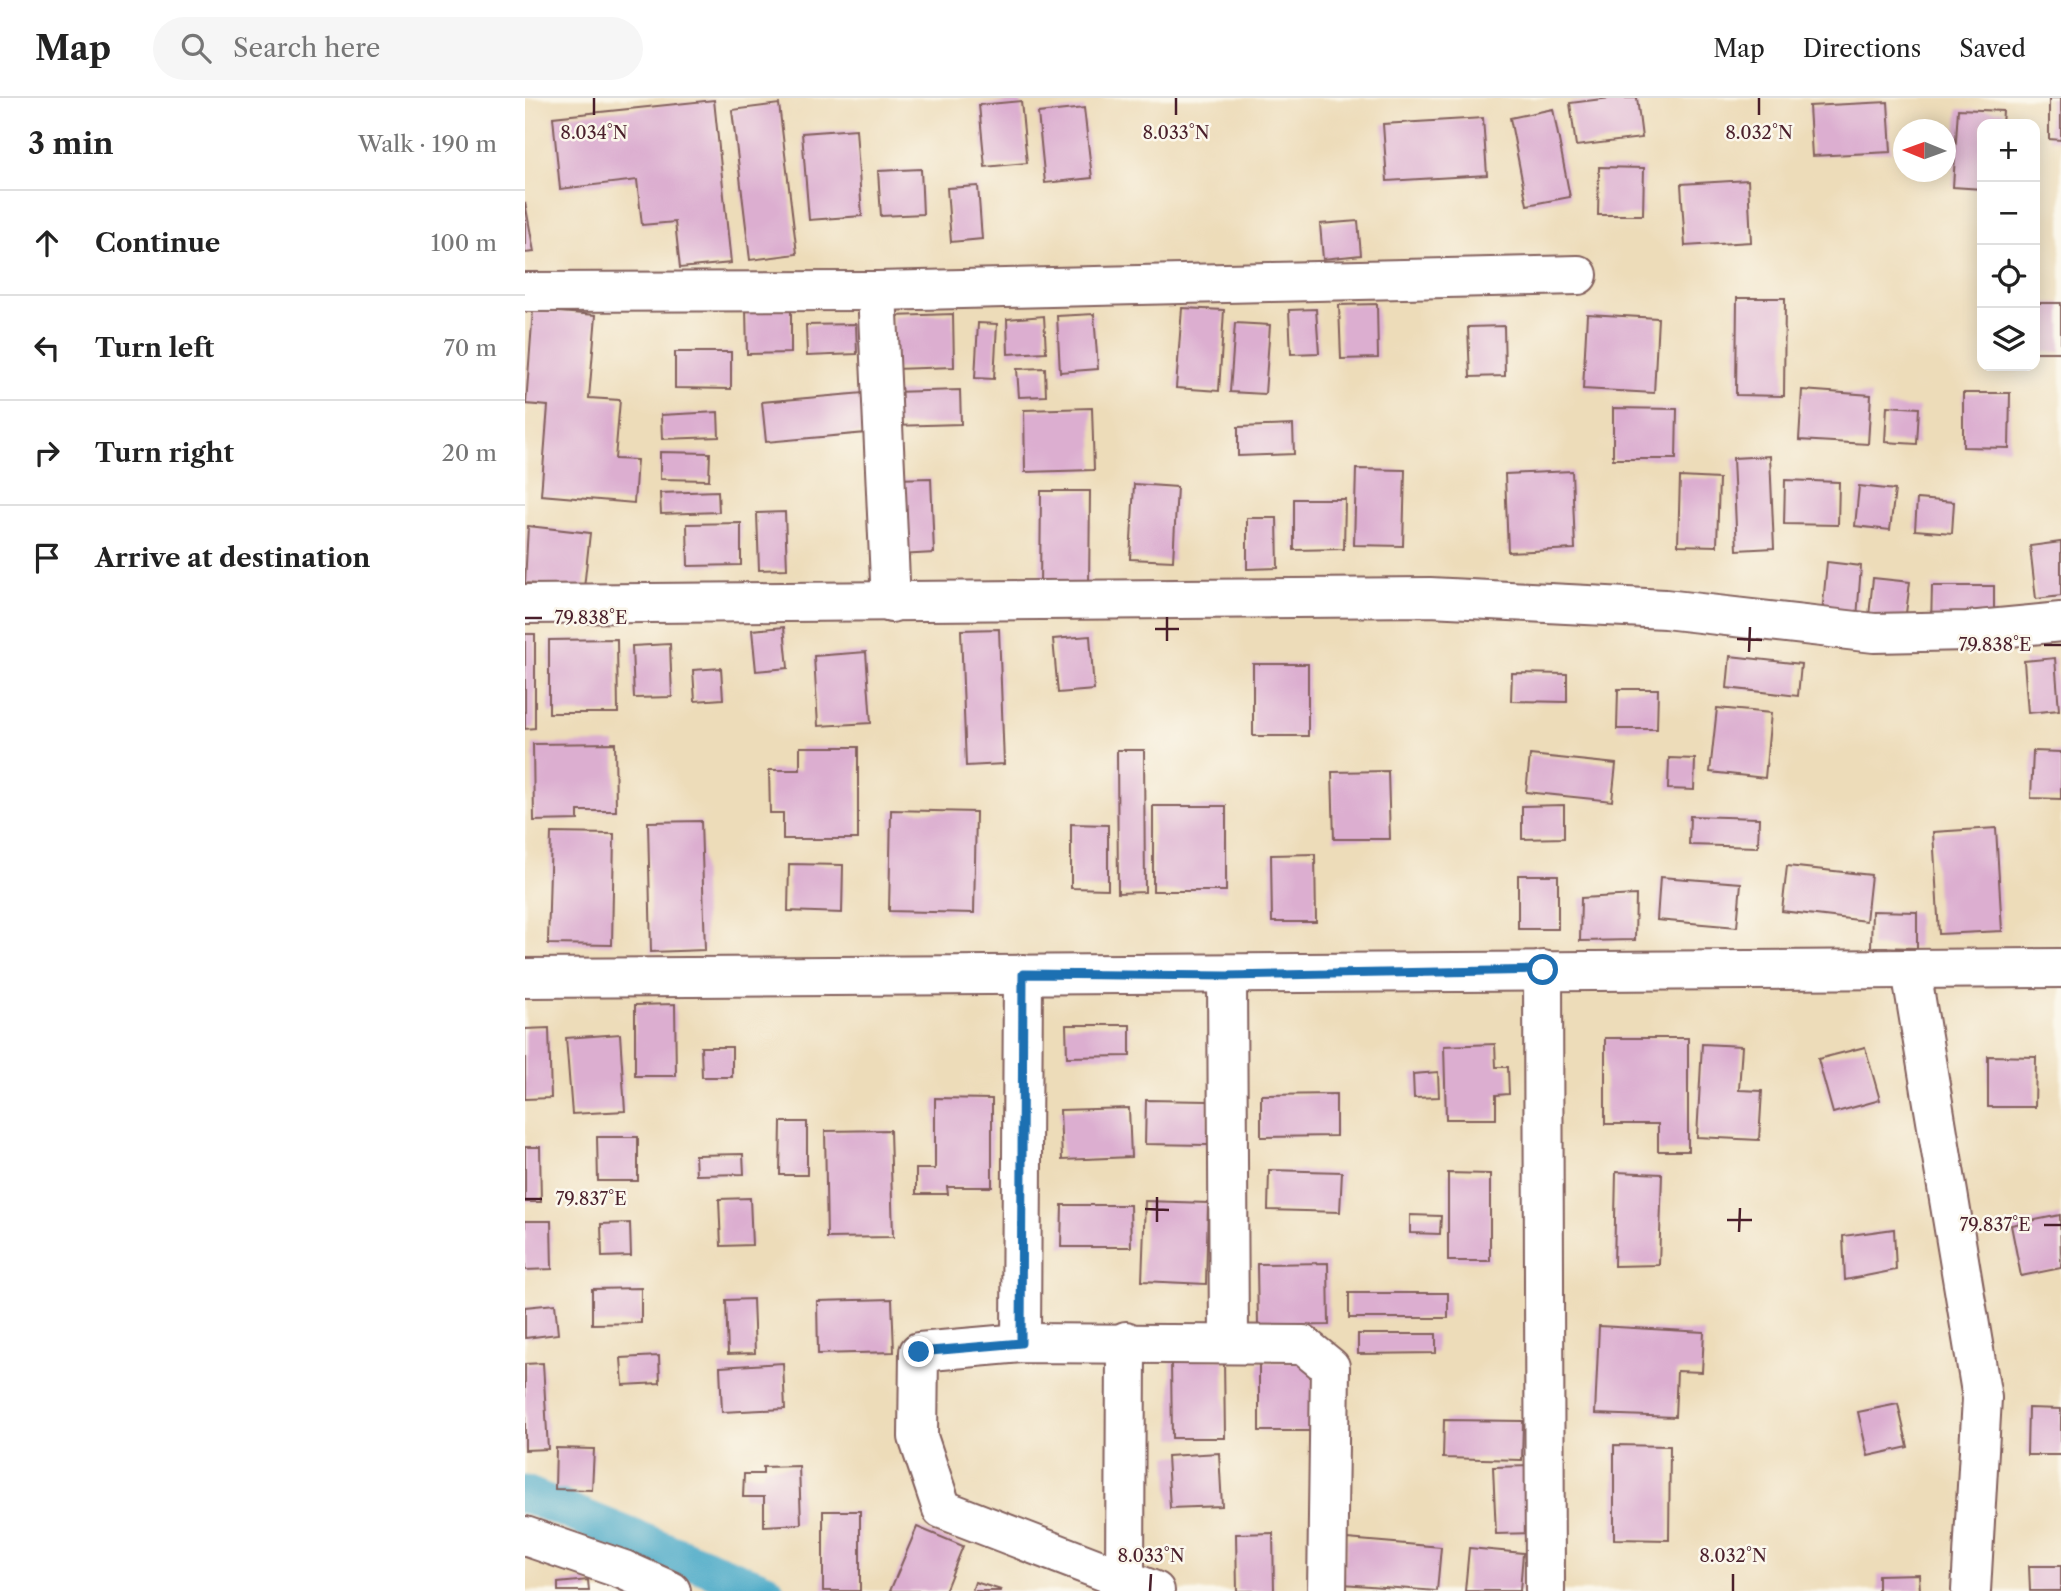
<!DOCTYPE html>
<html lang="en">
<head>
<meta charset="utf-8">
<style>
	:root { --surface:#fff; --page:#f6f6f6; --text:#222; --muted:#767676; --line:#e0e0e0 }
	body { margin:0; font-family:"Libre Caslon Text",serif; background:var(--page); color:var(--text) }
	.controls { position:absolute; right:21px; top:21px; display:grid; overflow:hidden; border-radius:14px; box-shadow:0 4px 18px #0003 }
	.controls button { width:63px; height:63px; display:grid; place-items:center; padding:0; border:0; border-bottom:2px solid var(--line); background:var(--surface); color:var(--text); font:35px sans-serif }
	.compass { position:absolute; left:1368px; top:21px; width:63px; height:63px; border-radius:50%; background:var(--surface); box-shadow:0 4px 18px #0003; rotate:271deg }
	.stop { position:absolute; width:21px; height:21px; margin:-16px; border:5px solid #1f6fb2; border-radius:50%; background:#fff }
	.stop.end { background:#1f6fb2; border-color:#fff; box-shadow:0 2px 7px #0008 }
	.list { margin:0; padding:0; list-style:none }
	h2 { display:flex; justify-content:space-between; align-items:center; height:91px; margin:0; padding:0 28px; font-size:30px }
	h2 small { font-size:23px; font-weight:400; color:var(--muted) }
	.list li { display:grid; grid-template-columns:46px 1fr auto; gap:21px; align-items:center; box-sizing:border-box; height:105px; padding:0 28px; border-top:2px solid var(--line) }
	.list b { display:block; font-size:26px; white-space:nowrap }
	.list em { font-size:23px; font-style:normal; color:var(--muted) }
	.icon { flex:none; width:38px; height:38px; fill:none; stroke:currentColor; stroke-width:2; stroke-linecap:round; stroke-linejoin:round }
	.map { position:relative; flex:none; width:1536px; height:1493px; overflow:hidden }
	header { display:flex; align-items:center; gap:42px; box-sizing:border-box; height:98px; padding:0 35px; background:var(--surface); border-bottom:2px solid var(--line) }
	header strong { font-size:33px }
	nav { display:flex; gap:38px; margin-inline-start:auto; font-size:24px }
	.search { width:490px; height:63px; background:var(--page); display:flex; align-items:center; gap:18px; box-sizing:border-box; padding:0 24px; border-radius:38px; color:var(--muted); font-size:26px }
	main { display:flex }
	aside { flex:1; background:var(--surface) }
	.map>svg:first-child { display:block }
</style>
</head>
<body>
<header>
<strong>Map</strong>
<div class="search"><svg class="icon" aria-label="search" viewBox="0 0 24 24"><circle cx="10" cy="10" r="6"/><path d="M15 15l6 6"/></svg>Search here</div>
<nav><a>Map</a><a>Directions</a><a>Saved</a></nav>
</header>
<main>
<aside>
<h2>3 min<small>Walk · 190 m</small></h2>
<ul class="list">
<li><svg class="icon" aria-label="ahead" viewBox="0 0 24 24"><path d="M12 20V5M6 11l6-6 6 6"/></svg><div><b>Continue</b></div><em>100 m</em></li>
<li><svg class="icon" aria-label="left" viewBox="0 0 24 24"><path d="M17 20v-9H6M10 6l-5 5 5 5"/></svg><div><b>Turn left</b></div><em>70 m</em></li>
<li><svg class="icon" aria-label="right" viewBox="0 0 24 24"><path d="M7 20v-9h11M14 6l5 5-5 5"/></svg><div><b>Turn right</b></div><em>20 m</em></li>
<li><svg class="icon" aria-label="arrive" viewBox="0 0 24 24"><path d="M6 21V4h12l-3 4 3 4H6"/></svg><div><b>Arrive at destination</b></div></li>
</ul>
</aside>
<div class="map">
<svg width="1536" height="1493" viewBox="0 0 1536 1493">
	<rect width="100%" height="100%" fill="#fbf7ec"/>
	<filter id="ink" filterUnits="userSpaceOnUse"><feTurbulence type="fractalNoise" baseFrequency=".0143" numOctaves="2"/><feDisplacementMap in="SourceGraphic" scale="14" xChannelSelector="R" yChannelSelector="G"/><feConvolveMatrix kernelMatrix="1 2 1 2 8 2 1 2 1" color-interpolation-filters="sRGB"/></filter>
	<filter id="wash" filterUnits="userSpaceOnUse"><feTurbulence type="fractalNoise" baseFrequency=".00686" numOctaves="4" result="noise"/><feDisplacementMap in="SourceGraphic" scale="28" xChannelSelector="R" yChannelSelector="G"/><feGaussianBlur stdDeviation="1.57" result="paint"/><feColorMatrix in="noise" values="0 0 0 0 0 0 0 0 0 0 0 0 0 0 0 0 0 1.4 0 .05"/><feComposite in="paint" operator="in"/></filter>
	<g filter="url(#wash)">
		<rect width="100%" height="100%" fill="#eddcb9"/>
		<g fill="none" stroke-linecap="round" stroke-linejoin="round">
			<polyline stroke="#48a9c7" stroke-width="37" points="0,1396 241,1493"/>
		</g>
		<g id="blocks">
			<g fill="#dcaed0">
				<polygon points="1085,0 1112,0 1117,40 1051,48 1045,5"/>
				<polygon points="1524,0 1536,0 1536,42 1524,41"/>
				<polygon points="189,2 206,165 155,170 150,124 117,127 112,82 35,91 28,19"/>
				<polygon points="496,3 502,65 460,69 454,7"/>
				<polygon points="1363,4 1366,54 1287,58 1284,8"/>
				<polygon points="254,6 272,156 225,162 207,12"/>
				<polygon points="559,10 567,80 520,85 513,15"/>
				<polygon points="1028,11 1045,99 1002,107 985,20"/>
				<polygon points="1433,11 1478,13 1477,26 1457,26 1457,91 1428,89"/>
				<polygon points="958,20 962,77 862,83 858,26"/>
				<polygon points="331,31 337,118 284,122 277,35"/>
				<polygon points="1074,69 1119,70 1118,117 1073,117"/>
				<polygon points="396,71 398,116 356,118 353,73"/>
				<polygon points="1223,82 1226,144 1160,148 1156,86"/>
				<polygon points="453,88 457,141 426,144 422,90"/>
				<polygon points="0,104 9,154 0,155"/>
				<polygon points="833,123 836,157 798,161 795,126"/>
				<polygon points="1212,200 1260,200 1259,298 1211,297"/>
				<rect x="1510" y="205" width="26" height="49"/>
				<polygon points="852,206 853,260 816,261 814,207"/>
				<polygon points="221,210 266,210 266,255 222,256"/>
				<polygon points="657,210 699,212 694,293 651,290"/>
				<polygon points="791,211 794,255 766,256 764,212"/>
				<polygon points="8,212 71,217 64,300 95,302 90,361 112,362 109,405 16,397 23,308 1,306"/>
				<polygon points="428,216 429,269 369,271 368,218"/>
				<polygon points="569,216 573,271 535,274 532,218"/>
				<polygon points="1062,216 1133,220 1129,295 1058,291"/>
				<polygon points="519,218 521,254 483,256 482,221"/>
				<polygon points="453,225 472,226 469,281 450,280"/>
				<polygon points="710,225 745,227 740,296 705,294"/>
				<polygon points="331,226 332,256 282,258 281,227"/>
				<polygon points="979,228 980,278 945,279 943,229"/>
				<polygon points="150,254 206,254 206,291 150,290"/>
				<polygon points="520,270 521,298 494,299 492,271"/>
				<polygon points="435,292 436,326 367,328 367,294"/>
				<polygon points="1277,292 1346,297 1343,346 1274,342"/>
				<polygon points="338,295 341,335 241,344 237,304"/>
				<polygon points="1438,295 1485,295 1484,350 1438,349"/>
				<polygon points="1362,308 1394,310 1392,346 1360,344"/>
				<polygon points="567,310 569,372 500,374 499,312"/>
				<polygon points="1088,310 1152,311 1151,361 1088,361"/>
				<polygon points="193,314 194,339 137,341 136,317"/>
				<polygon points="768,327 769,356 713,358 713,329"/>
				<polygon points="135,354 185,355 184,382 135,381"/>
				<polygon points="1245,358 1249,450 1212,452 1208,360"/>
				<polygon points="831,371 880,372 878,448 829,447"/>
				<polygon points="1047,373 1050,451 983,454 980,376"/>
				<polygon points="1155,379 1194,381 1192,448 1153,447"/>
				<polygon points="406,380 409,455 374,457 370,381"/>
				<polygon points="1260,382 1314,384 1313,427 1259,426"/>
				<polygon points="609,386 652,389 648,463 605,461"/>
				<polygon points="1334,388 1370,392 1365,432 1330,428"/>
				<polygon points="193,393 194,414 136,416 135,395"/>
				<polygon points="516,393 565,393 564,489 515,488"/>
				<polygon points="769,401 820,401 819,451 769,452"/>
				<polygon points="1392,401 1429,404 1427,435 1390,432"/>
				<polygon points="260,414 262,471 234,472 232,415"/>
				<polygon points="722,420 752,420 753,470 722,471"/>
				<polygon points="216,425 216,467 163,468 162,426"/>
				<polygon points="3,428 65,435 59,490 0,485"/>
				<polygon points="1536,444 1536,498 1511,501 1505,448"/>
				<polygon points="1302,464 1336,468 1332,520 1297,517"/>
				<polygon points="1348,480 1385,484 1380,523 1344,518"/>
				<polygon points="1407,488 1469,488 1469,528 1406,528"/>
				<polygon points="259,529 263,570 231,573 227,532"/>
				<polygon points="474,531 479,666 441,668 436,532"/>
				<polygon points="0,536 10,536 10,630 0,631"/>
				<polygon points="565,538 569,592 533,595 528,541"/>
				<polygon points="92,541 93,615 24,615 24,542"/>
				<polygon points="145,546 147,599 109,600 107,548"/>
				<polygon points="341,554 346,625 293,628 289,558"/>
				<polygon points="1205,558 1276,566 1273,598 1202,590"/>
				<polygon points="1530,560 1534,612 1503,615 1499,563"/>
				<rect x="728" y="566" width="55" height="72"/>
				<polygon points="196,570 198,601 170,603 168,572"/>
				<polygon points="987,575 1042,576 1042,604 986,603"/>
				<polygon points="1093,591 1133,591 1132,631 1092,631"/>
				<polygon points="1192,610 1246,615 1240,680 1185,674"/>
				<polygon points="90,645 91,713 53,713 53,722 9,723 8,646"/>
				<polygon points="275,649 333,649 333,741 258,741 258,715 245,715 244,672 275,672"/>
				<polygon points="592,652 619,652 620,794 593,795"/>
				<polygon points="1508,653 1536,654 1536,701 1506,700"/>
				<polygon points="1005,657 1091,666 1087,703 1001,694"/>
				<polygon points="1144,660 1170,661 1169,692 1143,691"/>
				<polygon points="863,673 865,741 809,741 807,674"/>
				<polygon points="1039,707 1039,740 997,741 997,708"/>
				<rect x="628" y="708" width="73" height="85"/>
				<polygon points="366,712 451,714 449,815 364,813"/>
				<polygon points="1165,718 1234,720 1233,749 1164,747"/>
				<polygon points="176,723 180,852 126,854 123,724"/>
				<polygon points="546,726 583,727 583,791 546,790"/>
				<polygon points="1471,730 1477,833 1414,836 1408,734"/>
				<polygon points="26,735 89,736 87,847 23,846"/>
				<polygon points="790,756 791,824 747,824 746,757"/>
				<polygon points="264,766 318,767 317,815 263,813"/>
				<polygon points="1262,768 1346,777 1341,823 1257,813"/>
				<rect x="993" y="777" width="40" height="54"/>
				<polygon points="1135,779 1216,785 1212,829 1132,822"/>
				<polygon points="1111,797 1110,842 1055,843 1056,800"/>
				<polygon points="1347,813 1392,814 1392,850 1346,849"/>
				<polygon points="150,906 151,978 110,978 110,907"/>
				<polygon points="541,927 605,927 605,958 542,959"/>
				<polygon points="24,930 26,1000 0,1001 0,931"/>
				<polygon points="95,936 100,1013 47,1016 41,940"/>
				<polygon points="1080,940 1163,940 1163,1053 1133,1053 1133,1026 1080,1026"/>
				<polygon points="970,946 971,969 983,969 984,996 971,997 971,1021 921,1021 919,948"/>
				<polygon points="1177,946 1217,948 1214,992 1237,993 1234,1042 1172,1039"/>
				<polygon points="176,949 207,949 207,979 177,979"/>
				<polygon points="1340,949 1355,1002 1308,1015 1293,961"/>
				<polygon points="1463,958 1511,959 1510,1009 1463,1009"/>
				<polygon points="913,974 914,999 889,1000 888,976"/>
				<polygon points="811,996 811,1038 736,1039 736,997"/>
				<polygon points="410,1000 467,1001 467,1089 422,1089 423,1096 391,1096 391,1071 410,1071"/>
				<polygon points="621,1002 683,1003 683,1047 620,1046"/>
				<polygon points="604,1010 606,1059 537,1062 535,1012"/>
				<polygon points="256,1024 282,1024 282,1077 255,1077"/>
				<polygon points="365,1032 368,1139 302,1140 300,1033"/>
				<polygon points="72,1039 113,1039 113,1083 73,1083"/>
				<polygon points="0,1049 15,1049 16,1104 0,1104"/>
				<polygon points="218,1056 219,1076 171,1077 170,1057"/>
				<polygon points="744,1072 817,1074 815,1114 743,1112"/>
				<polygon points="1091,1074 1137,1076 1134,1167 1089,1168"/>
				<polygon points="923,1075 965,1076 965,1163 923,1163"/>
				<polygon points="225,1100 227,1147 196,1148 194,1101"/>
				<polygon points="620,1103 683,1105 681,1186 617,1183"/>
				<polygon points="537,1107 605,1107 606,1149 536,1149"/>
				<polygon points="885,1117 916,1118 915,1136 885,1135"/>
				<polygon points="1535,1117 1536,1170 1496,1178 1486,1127"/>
				<polygon points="0,1123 26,1123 27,1171 0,1172"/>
				<polygon points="105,1125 106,1158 77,1159 76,1126"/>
				<polygon points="1369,1131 1371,1172 1320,1182 1318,1138"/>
				<polygon points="803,1165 804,1227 733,1228 732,1166"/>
				<polygon points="116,1190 116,1225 67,1226 67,1191"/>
				<rect x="824" y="1195" width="99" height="25"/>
				<polygon points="228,1201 230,1255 203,1256 201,1202"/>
				<polygon points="367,1201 369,1254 293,1256 292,1203"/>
				<polygon points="30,1206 33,1236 0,1240 0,1209"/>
				<polygon points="1074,1228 1179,1234 1177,1274 1152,1273 1150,1319 1070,1316"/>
				<polygon points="833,1236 911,1236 911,1255 833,1256"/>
				<polygon points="134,1258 135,1285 98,1287 96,1260"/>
				<polygon points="699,1261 700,1340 647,1340 646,1262"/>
				<rect x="734" y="1264" width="54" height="69"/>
				<polygon points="18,1265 23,1351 0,1352 0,1266"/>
				<polygon points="258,1265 260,1311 197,1314 195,1269"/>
				<polygon points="1373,1306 1383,1349 1343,1358 1333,1314"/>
				<polygon points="1503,1310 1536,1311 1536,1357 1502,1357"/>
				<polygon points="919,1322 998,1323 997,1362 918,1360"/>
				<polygon points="1089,1347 1145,1348 1144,1442 1089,1441"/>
				<polygon points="31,1350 69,1351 67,1392 30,1391"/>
				<polygon points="694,1355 697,1408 645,1410 642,1358"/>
				<polygon points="274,1368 276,1426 239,1428 239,1399 218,1399 219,1376 238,1376 238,1369"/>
				<polygon points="1007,1368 1010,1435 971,1436 968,1369"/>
				<rect x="298" y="1413" width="37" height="80"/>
				<polygon points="392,1429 438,1448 420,1493 365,1493"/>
				<polygon points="748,1435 749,1493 712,1493 711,1436"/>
				<polygon points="822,1441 916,1449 912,1493 818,1486"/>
				<polygon points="944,1450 998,1455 995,1493 940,1493"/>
				<polygon points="1504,1468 1536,1468 1536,1493 1505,1493"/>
				<polygon points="1394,1476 1395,1493 1353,1493 1353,1477"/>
				<polygon points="63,1482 64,1493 33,1493 33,1485"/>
				<polygon points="450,1484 476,1492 475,1493 447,1493"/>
			</g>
		</g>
	</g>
	<g filter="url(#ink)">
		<use href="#blocks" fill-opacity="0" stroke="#83615d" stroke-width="2"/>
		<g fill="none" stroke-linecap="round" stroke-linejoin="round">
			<g stroke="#83615d" stroke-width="42">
				<g id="minor">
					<polyline points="352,193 366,505"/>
					<polyline points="0,194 352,193 1053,177"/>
					<polyline points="0,506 905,499 1140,511 1349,535 1443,533 1536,524"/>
					<polyline points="1018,872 1020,1493"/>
					<polyline points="1386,872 1457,1300 1446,1493"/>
					<polyline points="702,878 704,1245"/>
					<polyline points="0,880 1536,870"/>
					<polyline points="496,1245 498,876"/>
					<polyline points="0,1438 99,1472 146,1493"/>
					<polyline points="600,1481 601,1243"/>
					<polyline points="630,1493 417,1411 393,1339 394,1254 496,1245 778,1247 805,1269 802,1493"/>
				</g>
			</g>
			<use href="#minor" stroke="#fff" stroke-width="38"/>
		</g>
	</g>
	<g fill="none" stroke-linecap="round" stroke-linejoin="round" filter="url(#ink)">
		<polyline stroke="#1f6fb2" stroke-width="9" points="394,1254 496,1245 498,876 702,878 1018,872"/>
	</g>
	<path fill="none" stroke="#4a1f2b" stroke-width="2.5" d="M69,17V0M651,17V0M1234,17V0M0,520H17M630,531H654M1212,541L1237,542M642,543V519M1519,547H1536M1224,554L1225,529M0,1101H17M620,1111L644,1112M1202,1122H1227M632,1124V1099M1519,1127H1536M1214,1134L1215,1110M625,1493L626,1476M1208,1493V1476"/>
	<g font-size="18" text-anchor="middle" fill="#4a1f2b" stroke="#fbf7ec" stroke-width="5" stroke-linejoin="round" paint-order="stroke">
		<text x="69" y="41">8.034°N</text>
		<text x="651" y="41">8.033°N</text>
		<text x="1234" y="41">8.032°N</text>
		<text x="66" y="526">79.838°E</text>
		<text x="1470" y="553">79.838°E</text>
		<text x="66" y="1107">79.837°E</text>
		<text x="1470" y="1133">79.837°E</text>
		<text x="626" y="1464">8.033°N</text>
		<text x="1208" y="1464">8.032°N</text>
	</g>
</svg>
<div class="controls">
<button>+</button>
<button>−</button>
<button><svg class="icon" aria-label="locate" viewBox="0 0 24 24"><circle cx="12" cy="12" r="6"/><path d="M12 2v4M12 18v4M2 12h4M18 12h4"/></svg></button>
<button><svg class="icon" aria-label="layers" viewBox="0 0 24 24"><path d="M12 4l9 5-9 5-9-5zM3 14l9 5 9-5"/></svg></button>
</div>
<svg class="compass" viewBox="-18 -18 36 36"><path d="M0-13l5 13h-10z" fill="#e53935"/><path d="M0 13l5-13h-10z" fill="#767676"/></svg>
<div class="stop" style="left:1018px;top:872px"></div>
<div class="stop end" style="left:394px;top:1254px"></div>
</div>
</main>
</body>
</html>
